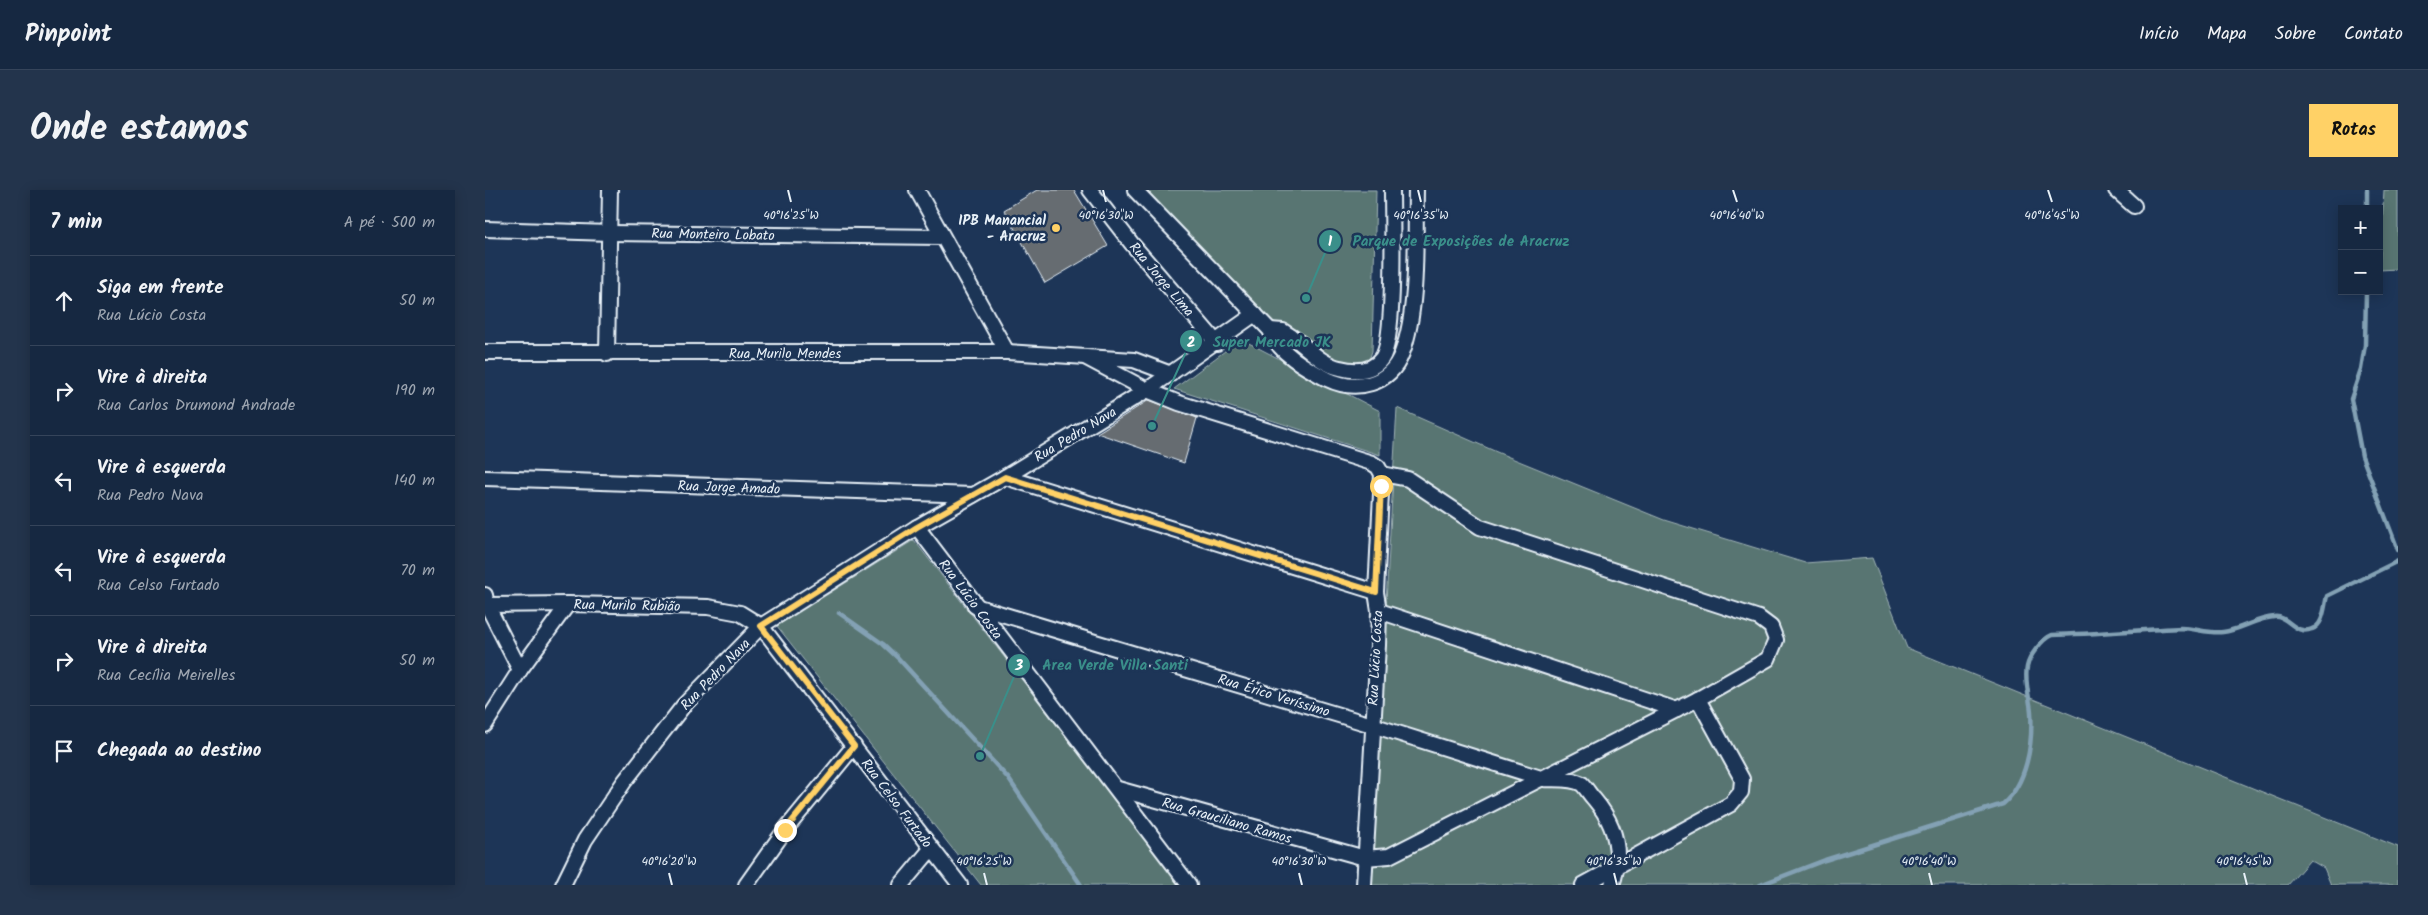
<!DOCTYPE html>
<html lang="pt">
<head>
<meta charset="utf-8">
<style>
	:root { --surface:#162841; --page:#23344c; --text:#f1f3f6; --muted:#9ea6b1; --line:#35445a; --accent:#ffd166 }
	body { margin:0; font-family:Kalam,sans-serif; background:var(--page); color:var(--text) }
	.controls { position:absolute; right:15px; top:15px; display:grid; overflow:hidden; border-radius:0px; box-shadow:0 2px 12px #0003 }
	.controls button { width:45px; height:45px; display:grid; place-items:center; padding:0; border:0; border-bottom:1px solid var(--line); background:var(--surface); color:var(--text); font:25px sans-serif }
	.stop { position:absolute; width:15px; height:15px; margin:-11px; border:4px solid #ffd166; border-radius:50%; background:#fff }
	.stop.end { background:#ffd166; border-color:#fff; box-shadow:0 1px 5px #0008 }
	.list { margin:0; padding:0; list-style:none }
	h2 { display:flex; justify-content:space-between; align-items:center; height:65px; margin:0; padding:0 20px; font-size:21px }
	h2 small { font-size:16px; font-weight:400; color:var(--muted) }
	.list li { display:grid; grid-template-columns:32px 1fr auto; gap:15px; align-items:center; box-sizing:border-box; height:90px; padding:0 20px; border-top:1px solid var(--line) }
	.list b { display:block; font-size:19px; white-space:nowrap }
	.list p { margin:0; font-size:16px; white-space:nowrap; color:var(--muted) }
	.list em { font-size:16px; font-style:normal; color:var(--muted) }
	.icon { flex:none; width:28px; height:28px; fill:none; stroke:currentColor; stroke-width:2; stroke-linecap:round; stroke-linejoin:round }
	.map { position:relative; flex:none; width:1913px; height:695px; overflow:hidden; border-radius:0px }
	header { display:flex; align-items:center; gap:30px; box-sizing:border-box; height:70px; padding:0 25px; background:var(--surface); border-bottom:1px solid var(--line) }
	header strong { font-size:24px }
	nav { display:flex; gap:28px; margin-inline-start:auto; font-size:18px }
	.intro { display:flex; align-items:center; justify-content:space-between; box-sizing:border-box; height:120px; padding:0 30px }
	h1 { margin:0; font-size:35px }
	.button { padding:12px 22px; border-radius:0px; background:var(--accent); color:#111; font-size:18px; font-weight:700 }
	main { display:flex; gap:30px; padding:0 30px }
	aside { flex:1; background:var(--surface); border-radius:0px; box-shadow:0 2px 12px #0003 }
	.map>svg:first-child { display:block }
</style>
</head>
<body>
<header>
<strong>Pinpoint</strong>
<nav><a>Início</a><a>Mapa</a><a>Sobre</a><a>Contato</a></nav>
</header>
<div class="intro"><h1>Onde estamos</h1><a class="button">Rotas</a></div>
<main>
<aside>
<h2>7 min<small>A pé · 500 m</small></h2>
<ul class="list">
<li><svg class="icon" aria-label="ahead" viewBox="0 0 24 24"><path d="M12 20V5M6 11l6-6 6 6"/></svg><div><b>Siga em frente</b><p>Rua Lúcio Costa</p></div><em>50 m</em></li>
<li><svg class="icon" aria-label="right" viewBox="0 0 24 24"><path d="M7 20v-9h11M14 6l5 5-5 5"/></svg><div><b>Vire à direita</b><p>Rua Carlos Drumond Andrade</p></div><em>190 m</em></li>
<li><svg class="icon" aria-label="left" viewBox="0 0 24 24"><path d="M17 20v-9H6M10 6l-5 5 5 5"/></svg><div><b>Vire à esquerda</b><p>Rua Pedro Nava</p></div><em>140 m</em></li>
<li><svg class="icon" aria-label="left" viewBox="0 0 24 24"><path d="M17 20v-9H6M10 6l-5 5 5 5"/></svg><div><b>Vire à esquerda</b><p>Rua Celso Furtado</p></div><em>70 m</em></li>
<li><svg class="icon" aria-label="right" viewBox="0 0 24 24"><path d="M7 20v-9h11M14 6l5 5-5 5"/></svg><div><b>Vire à direita</b><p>Rua Cecília Meirelles</p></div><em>50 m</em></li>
<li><svg class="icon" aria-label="arrive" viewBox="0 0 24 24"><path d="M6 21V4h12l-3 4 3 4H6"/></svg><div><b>Chegada ao destino</b></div></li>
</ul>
</aside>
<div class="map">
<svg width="1913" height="695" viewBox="0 0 1913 695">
	<rect width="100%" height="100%" fill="#1d3557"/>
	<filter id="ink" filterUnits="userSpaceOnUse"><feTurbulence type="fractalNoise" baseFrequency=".02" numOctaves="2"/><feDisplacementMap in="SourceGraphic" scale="10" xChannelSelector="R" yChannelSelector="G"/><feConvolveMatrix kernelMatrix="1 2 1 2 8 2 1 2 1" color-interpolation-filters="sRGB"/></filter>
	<g filter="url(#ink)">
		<g fill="#587572" stroke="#a0b3b5">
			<polygon points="650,0 891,0 887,161 883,173 867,183 777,129"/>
			<polygon points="1899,0 1913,0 1913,79 1894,80"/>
			<polygon points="756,149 895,221 895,265 689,199"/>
			<polygon points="912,218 1014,263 1179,330 1320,373 1387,368 1422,458 1913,657 1913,695 1846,695 1839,678 1825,670 1803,695 885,695"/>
			<polygon points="429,350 695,695 496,695 292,436"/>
		</g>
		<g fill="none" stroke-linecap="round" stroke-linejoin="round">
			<g stroke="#83a1b4" stroke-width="4.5">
				<polyline points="1882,19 1882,0"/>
				<polyline points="1881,101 1880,155 1876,179 1866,209 1877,266 1913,360"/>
				<polyline points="354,423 398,454 413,468 523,588 596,695"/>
				<path d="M1275,695L1340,670L1518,614C1542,593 1548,554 1546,522C1545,508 1539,492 1542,477C1544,466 1557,449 1567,445C1610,444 1653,440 1696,438C1710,438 1724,444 1738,442C1755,440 1772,428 1789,427C1804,425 1809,446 1827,439C1839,435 1839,417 1842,406L1913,371"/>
			</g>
		</g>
		<g fill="#666c71" stroke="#e8f1f8">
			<polygon points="552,0 589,0 623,56 560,93 519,20"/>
			<polygon points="664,210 712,228 699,273 612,243"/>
		</g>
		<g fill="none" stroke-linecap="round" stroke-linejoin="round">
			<g stroke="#e8f1f8" stroke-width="18">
				<g id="minor">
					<polyline points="432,0 522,162"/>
					<polyline points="605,0 647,54 732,153"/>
					<path d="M650,0L785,140C793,163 821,178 842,189C871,203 905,195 917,163C934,118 930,48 931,0"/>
					<polyline points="1631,0 1649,16"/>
					<polyline points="0,39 125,43 457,47"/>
					<path d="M785,140L798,141L804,145C821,155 835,174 855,178C870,182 887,182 897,168C911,148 907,30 907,0"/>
					<polyline points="0,162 522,162 649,170 686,184"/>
					<polyline points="122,164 125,0"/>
					<polyline points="600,167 662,200 694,213 887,273 893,277 897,284 891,402 894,421 893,455 879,695"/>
					<polyline points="520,287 891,402"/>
					<polyline points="0,288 488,305"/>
					<polyline points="432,337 704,695"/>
					<polyline points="0,405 2,415 35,480"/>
					<polyline points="2,415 83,414 223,417 255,423 276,436 475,695"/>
					<path d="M490,416L887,535L1059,589C1070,590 1087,588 1097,594C1101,598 1105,605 1109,609C1131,635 1138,663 1127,695"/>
					<polyline points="894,421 1192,520"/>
					<polyline points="0,535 35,480 83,414"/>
					<polyline points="633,599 880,668 904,666 1213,509 1283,469 1291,450 1286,437 1274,428 995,337 923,289 897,284"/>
					<polyline points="78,695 100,650 139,592 199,515 276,436 432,337 520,287 662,200 770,124"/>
					<polyline points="261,695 300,640 369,556"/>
					<polyline points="416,695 446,659"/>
					<polyline points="1098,695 1246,614 1256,602 1257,589 1213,509"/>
				</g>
			</g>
			<use href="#minor" stroke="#1d3557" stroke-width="14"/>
		</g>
	</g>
	<g fill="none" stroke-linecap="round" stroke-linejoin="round" filter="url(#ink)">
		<polyline stroke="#ffd166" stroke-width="6" points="300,640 369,556 276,436 432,337 520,287 891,402 896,296"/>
	</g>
	<path fill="none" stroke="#e8f1f8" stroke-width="2" d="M303,0L306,12M618,0L621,12M933,0L936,12M1248,0L1252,12M1563,0L1567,12M184,683L187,695M499,683L502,695M814,683L817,695M1129,683L1132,695M1444,683L1447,695M1759,683L1762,695"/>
	<circle fill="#ffd166" stroke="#1d3557" stroke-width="2" cx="571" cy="38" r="5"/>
	<g text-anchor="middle" stroke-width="5" stroke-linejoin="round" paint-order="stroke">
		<g font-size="14" font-weight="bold" fill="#e8f1f8" stroke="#1d3557" text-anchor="end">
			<text x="561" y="35">IPB Manancial<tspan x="561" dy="16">- Aracruz</tspan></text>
		</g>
		<g font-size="14" fill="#e8f1f8" stroke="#1d3557">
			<text transform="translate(228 44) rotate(1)" y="5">Rua Monteiro Lobato</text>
			<text transform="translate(677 89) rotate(50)" y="5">Rua Jorge Lima</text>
			<text x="300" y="168">Rua Murilo Mendes</text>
			<text transform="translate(590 244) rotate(-31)" y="5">Rua Pedro Nava</text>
			<text transform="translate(244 297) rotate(2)" y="5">Rua Jorge Amado</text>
			<text transform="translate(486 409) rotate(53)" y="5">Rua Lúcio Costa</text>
			<text transform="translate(142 415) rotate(1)" y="5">Rua Murilo Rubião</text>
			<text transform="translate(890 468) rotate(-87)" y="5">Rua Lúcio Costa</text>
			<text transform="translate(230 484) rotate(-46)" y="5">Rua Pedro Nava</text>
			<text transform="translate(789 505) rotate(17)" y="5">Rua Érico Veríssimo</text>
			<text transform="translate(412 613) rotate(53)" y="5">Rua Celso Furtado</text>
			<text transform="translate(742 630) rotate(16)" y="5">Rua Grauciliano Ramos</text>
		</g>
	</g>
	<g font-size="12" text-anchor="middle" fill="#e8f1f8" stroke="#1d3557" stroke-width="5" stroke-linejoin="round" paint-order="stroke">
		<text x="306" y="29">40°16'25"W</text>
		<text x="621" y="29">40°16'30"W</text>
		<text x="936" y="29">40°16'35"W</text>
		<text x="1252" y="29">40°16'40"W</text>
		<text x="1567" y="29">40°16'45"W</text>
		<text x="184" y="675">40°16'20"W</text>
		<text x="499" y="675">40°16'25"W</text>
		<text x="814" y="675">40°16'30"W</text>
		<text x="1129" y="675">40°16'35"W</text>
		<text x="1444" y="675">40°16'40"W</text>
		<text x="1759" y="675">40°16'45"W</text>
	</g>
	<path fill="none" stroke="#3a8f8a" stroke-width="2" d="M821 108L845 51M667 236L706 151M495 566L534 475"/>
	<g fill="#3a8f8a" stroke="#1d3557" stroke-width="2">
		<circle cx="821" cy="108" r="5"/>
		<circle cx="667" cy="236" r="5"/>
		<circle cx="495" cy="566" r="5"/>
		<circle cx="845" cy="51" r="12"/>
		<circle cx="706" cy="151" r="12"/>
		<circle cx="534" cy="475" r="12"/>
	</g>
	<g font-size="15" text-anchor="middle" font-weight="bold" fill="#fff">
		<text x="845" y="56">1</text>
		<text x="706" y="157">2</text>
		<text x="534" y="480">3</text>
	</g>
	<g font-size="15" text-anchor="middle" font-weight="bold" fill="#3a8f8a" stroke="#1d3557" stroke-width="5" stroke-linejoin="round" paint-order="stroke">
		<text x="976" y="56">Parque de Exposições de Aracruz</text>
		<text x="787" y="157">Super Mercado JK</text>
		<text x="630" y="480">Area Verde Villa Santi</text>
	</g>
</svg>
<div class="controls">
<button>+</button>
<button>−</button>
</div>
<div class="stop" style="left:896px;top:296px"></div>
<div class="stop end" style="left:300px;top:640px"></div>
</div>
</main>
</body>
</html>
